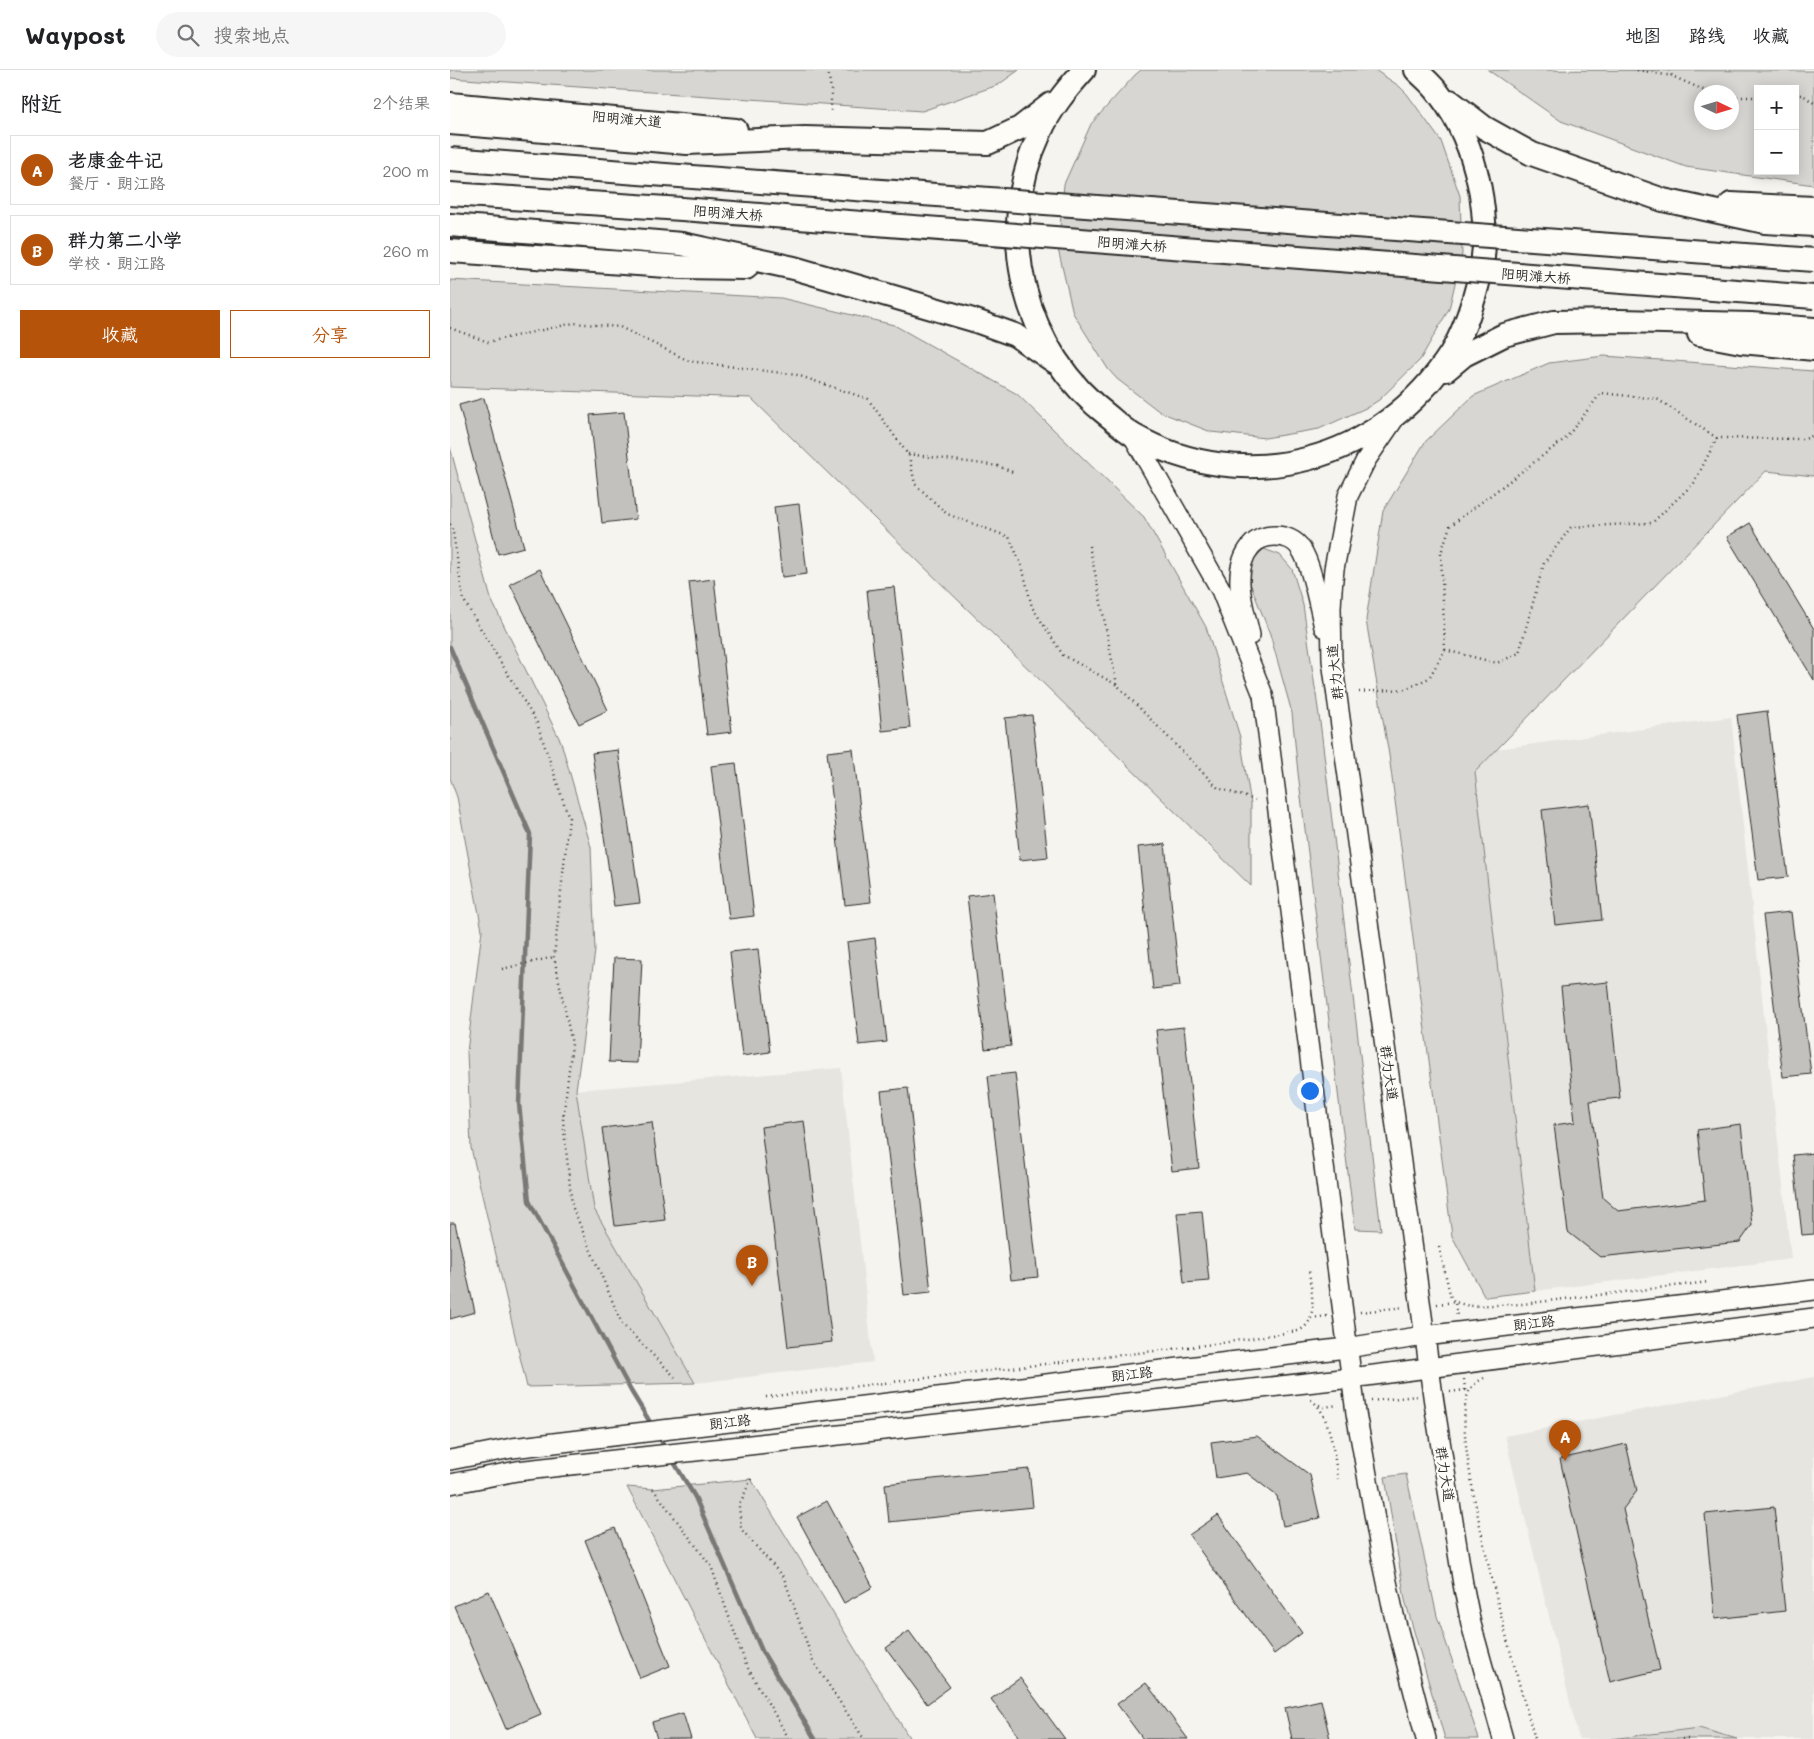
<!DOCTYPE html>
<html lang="zh">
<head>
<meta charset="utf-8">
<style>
	:root { --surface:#fff; --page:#f6f6f6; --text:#202124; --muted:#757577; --line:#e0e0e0; --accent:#b45309 }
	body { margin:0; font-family:Mali,"LXGW WenKai TC",sans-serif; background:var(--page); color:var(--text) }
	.controls { position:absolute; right:15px; top:15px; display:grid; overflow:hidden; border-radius:0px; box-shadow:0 2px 12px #0003 }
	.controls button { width:45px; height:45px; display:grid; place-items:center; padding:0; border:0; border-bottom:1px solid var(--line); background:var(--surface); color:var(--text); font:25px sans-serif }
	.compass { position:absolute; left:1244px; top:15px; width:45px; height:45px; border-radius:50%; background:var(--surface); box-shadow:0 2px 12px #0003; rotate:94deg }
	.you { position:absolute; left:859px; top:1020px; width:18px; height:18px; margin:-12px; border:4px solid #fff; border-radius:50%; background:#1a73e8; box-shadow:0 0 0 8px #1a73e833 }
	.badge { display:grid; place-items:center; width:32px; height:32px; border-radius:50%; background:var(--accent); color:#fff; font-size:16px; font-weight:700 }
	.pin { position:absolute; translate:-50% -41px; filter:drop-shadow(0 1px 2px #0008) }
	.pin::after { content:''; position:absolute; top:26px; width:18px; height:15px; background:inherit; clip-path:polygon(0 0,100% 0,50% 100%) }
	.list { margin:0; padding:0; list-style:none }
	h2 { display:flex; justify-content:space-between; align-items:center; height:65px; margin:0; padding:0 20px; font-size:21px }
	h2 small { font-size:16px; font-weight:400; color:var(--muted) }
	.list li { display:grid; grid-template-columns:32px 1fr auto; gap:15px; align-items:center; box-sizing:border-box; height:70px; margin:0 10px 10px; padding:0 10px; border:1px solid var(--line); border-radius:0px }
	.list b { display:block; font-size:19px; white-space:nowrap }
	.list p { margin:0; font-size:16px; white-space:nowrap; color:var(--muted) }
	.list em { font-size:16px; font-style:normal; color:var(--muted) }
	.actions { display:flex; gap:10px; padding:15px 20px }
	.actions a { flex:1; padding:11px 0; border:1px solid var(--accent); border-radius:0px; text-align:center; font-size:18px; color:var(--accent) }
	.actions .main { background:var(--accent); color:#fff }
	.icon { flex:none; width:28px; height:28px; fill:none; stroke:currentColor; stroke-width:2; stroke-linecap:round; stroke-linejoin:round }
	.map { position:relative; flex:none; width:1364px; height:1669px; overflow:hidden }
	header { display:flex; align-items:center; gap:30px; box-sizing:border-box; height:70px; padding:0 25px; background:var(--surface); border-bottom:1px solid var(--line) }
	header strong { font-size:24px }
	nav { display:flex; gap:28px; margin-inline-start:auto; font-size:18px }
	.search { width:350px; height:45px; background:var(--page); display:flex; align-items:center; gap:12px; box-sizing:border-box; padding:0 18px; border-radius:28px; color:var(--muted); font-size:19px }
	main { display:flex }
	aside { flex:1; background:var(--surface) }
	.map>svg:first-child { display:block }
</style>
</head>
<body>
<header>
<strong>Waypost</strong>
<div class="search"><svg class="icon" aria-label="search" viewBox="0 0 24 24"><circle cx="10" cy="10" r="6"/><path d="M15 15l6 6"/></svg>搜索地点</div>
<nav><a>地图</a><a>路线</a><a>收藏</a></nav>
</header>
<main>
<aside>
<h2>附近<small>2个结果</small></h2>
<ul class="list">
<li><span class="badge">A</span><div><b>老康金牛记</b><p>餐厅 · 朗江路</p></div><em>200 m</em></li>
<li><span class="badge">B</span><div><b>群力第二小学</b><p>学校 · 朗江路</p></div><em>260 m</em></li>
</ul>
<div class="actions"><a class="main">收藏</a><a>分享</a></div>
</aside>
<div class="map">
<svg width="1364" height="1669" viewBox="0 0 1364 1669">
	<rect width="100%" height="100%" fill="#f5f4ef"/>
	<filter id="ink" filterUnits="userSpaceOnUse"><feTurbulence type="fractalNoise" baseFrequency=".02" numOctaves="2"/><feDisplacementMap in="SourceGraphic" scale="10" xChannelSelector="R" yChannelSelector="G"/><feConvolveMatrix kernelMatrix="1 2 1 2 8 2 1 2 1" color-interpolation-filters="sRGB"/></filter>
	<g filter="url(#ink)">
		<g fill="#e6e5e0">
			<polygon points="1281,647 1341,1189 1085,1221 1025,702 1047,679"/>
			<polygon points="391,998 423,1292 245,1313 144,1139 126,1020"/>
			<polygon points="1364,1307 1364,1669 1287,1669 1249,1658 1161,1669 1129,1669 1055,1366"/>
		</g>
		<g fill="#d7d6d2" stroke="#81807e" fill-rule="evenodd">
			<polygon points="0,0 569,0 548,15 472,41 0,8"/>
			<polygon points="691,0 925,0 949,16 957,24 991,71 1010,126 1012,184 999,239 970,290 929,330 918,337 869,359 815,368 761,362 710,342 667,309 658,299 623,243 608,179 614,114 641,54 685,5"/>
			<path d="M1038,0L1364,1V115L1236,97L1111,51ZM1308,19H1345V101H1308ZM1252,22H1282V52H1252Z"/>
			<polygon points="0,210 331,228 444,255 567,324 694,447 756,557 790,667 801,734 801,816 301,328 0,317"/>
			<polygon points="1154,286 1364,301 1364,406 1316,401 1025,702 1085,1221 1035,1227 1002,1166 939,685 916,550 933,441 975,372 1023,326 1099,293"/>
			<polygon points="0,377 41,529 111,672 141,777 145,881 126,1020 144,1139 245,1313 77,1317 21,1078 17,982 32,860 7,727 0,708"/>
			<polygon points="814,479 830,485 842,499 853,535 871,659 931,1160 905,1159 848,703 842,643 820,564 800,513 802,491"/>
			<polygon points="956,1404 987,1546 1029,1669 995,1669 955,1530 935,1407"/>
			<polygon points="301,1409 460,1669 307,1669 177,1417 203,1419"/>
			<polygon points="1249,1658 1287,1669 1161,1669"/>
		</g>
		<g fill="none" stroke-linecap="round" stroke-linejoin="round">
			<g stroke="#797877" stroke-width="4.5">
				<polyline points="0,577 80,764 69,1034 79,1131 181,1321 203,1357"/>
				<polyline points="208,1366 217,1380"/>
				<polyline points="222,1389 245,1427 312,1581 365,1669"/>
			</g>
		</g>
		<g fill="#c2c1be" stroke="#2b2b2b">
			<polygon points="34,328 74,477 48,484 9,335"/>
			<polygon points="174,342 186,449 152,453 140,345"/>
			<polygon points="349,434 357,504 332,507 324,437"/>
			<polygon points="1300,453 1364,559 1364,610 1277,467"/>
			<polygon points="90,499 158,640 129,654 60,514"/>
			<polygon points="264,509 282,662 257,665 239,512"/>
			<polygon points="444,517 460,658 432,661 417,520"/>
			<polygon points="1317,641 1338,807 1308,810 1287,645"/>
			<polygon points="582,645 598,787 570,790 555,648"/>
			<polygon points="403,679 421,832 395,835 377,682"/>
			<polygon points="168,680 190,833 164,836 142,683"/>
			<polygon points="286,693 304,846 279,849 261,696"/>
			<polygon points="1139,734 1152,850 1105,855 1092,740"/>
			<polygon points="715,774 730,916 703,919 688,777"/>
			<polygon points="543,823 561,976 535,979 517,826"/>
			<polygon points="1341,842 1361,1004 1333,1007 1313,845"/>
			<polygon points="425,868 437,972 409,975 397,872"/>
			<polygon points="308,879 320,982 292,986 280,882"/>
			<polygon points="164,888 192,889 187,993 159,992"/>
			<polygon points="1158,912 1170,1028 1140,1031 1153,1128 1168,1141 1255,1130 1247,1060 1291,1054 1302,1155 1290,1172 1150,1187 1118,1162 1104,1055 1125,1052 1111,917"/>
			<polygon points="734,957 749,1098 722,1101 706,960"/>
			<polygon points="565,1003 588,1207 561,1210 538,1006"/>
			<polygon points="458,1018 481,1222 454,1225 431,1021"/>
			<polygon points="354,1051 382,1272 338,1277 311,1057"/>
			<polygon points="202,1052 215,1150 165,1156 152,1058"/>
			<polygon points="1364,1083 1364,1164 1352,1165 1343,1085"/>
			<polygon points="752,1141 759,1211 734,1213 727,1143"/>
			<polygon points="0,1153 5,1153 25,1242 0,1249"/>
			<polygon points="807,1366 860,1405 870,1448 833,1456 827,1426 797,1403 766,1408 761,1372"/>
			<polygon points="1176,1374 1187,1421 1173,1439 1210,1600 1160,1612 1110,1389"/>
			<polygon points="579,1399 583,1437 439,1452 435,1414"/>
			<polygon points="377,1431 423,1517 394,1533 347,1447"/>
			<polygon points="1324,1437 1335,1541 1265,1549 1255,1444"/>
			<polygon points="768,1445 852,1563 824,1584 739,1465"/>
			<polygon points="165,1458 220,1596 190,1608 135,1470"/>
			<polygon points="39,1521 91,1644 56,1659 4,1536"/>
			<polygon points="459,1561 500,1617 477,1634 436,1578"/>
			<polygon points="570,1608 615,1669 571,1669 541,1629"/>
			<polygon points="696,1613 738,1669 693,1669 667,1634"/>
			<polygon points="871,1630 880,1669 842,1669 835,1638"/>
			<polygon points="233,1643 241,1669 207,1669 202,1652"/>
		</g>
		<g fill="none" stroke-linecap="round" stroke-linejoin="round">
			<g stroke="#2b2b2b" stroke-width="22">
				<g id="major">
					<polyline points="944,349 916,390 898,426 884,499 882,520 881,538 882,590 984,1333 1013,1514 1021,1554 1053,1669"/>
					<polyline points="682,364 771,520 813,625 906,1343 931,1483 944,1545 976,1669"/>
					<path d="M800,565C794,537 780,501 801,476C807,469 815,466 825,466C835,466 846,470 851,479C862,495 869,537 874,557"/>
					<polyline points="0,1390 62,1378 896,1278 974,1266 1364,1220"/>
					<polyline points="0,1414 67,1401 147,1392 901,1308 1364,1248"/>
				</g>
			</g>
			<g stroke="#2b2b2b" stroke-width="26">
				<g id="highway">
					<path d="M634,0C617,19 600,39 590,63C543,163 573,282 661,348C668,354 675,360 683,365C796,429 932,391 1001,283C1013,263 1021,240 1027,217C1045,155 1028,74 989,24C983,15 974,8 966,0"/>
					<polyline points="1000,31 1035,58 1082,84 1213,130 1315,152 1364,155"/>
					<polyline points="0,34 286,60"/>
					<polyline points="0,53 237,73 355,68 538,73 570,58 601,34"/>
					<polyline points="1281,134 1364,138"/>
					<polyline points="0,155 232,174 344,198 523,250 565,265 605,292"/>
					<polyline points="0,181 231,197 296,198"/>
					<polyline points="1249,264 1291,272 1364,279"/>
					<polyline points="996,300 1014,285 1054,265 1104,252 1170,251 1301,254 1364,259"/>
				</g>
			</g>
			<g stroke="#2b2b2b" stroke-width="2.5" stroke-dasharray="1 4" stroke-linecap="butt">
				<polyline points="378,0 381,20 381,42"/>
				<polyline points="1187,0 1222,6"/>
				<polyline points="1219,0 1222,6 1258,22"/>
				<polyline points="1345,25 1353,25 1364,33"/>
				<polyline points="1282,27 1308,27"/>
				<polyline points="0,258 38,272 124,253 170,257 239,291 347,305 418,329 459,386 465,414 497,444 559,467 572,496 582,537 613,585 667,615 768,718 805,730"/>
				<polyline points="458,384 548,396 565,403"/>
				<polyline points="0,454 3,462 13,529 87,653 119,748 104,887 122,974 113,1050 122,1136 172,1254 225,1307"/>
				<path d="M639,476C650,522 657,568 667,614"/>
				<polyline points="995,580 1047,593 1069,583 1094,493 1121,457 1202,453 1244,413 1267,368"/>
				<polyline points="909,622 956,619 979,608 995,580 991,483 1000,456 1116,368 1151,323 1207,329 1267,368 1355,369 1364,365"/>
				<polyline points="52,899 104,887"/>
				<polyline points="989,1177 1001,1228 1005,1232 1019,1236 1072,1234 1259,1212"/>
				<polyline points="987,1234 1005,1232 1007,1246"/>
				<polyline points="910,1242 954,1237"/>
				<polyline points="861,1248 877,1246"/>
				<path d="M1034,1308C1026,1312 1019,1318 1017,1327C1010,1352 1019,1396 1023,1421C1039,1505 1061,1587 1085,1669"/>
				<polyline points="1000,1322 1015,1320 1014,1309"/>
				<path d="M316,1327L772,1273L847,1261C871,1254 860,1218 859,1199"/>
				<path d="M861,1330C881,1343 884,1387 888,1409"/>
				<polyline points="921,1331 967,1326"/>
				<polyline points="869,1335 874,1337 888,1335"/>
				<polyline points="301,1409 289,1436 291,1459 334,1508 363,1591 414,1669"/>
				<polyline points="203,1419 261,1496 296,1595 339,1669"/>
				<polyline points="1232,1669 1238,1669"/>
			</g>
			<use href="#major" stroke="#fdfcf7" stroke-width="19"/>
			<use href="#highway" stroke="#fdfcf7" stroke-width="22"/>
			<g stroke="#2b2b2b" stroke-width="26" stroke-linecap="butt">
				<g id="highway-bridge">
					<polyline points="0,89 1364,190"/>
					<polyline points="0,124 232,139 1364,227"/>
				</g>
			</g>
			<use href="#highway-bridge" stroke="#fdfcf7" stroke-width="22"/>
		</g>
	</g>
	<g text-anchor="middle" stroke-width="4.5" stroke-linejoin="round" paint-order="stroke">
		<g font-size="14" fill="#2b2b2b" stroke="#fdfcf7">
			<text transform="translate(177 49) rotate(5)" y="5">阳明滩大道</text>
			<text transform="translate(278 143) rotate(4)" y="5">阳明滩大桥</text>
			<text transform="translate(682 174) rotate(4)" y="5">阳明滩大桥</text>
			<text transform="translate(1086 206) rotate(4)" y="5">阳明滩大桥</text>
			<text transform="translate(885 602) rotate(-96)" y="5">群力大道</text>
			<text transform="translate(939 1003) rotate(82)" y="5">群力大道</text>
			<text transform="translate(1084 1253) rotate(-7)" y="5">朗江路</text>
			<text transform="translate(682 1304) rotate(-7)" y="5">朗江路</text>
			<text transform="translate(280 1352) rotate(-7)" y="5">朗江路</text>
			<text transform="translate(995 1404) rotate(81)" y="5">群力大道</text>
		</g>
	</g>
</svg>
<div class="controls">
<button>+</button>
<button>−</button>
</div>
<svg class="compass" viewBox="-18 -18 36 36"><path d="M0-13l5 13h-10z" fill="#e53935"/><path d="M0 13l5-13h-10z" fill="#757577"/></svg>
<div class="you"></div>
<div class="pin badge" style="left:1115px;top:1391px">A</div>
<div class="pin badge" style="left:302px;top:1216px">B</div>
</div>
</main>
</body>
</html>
